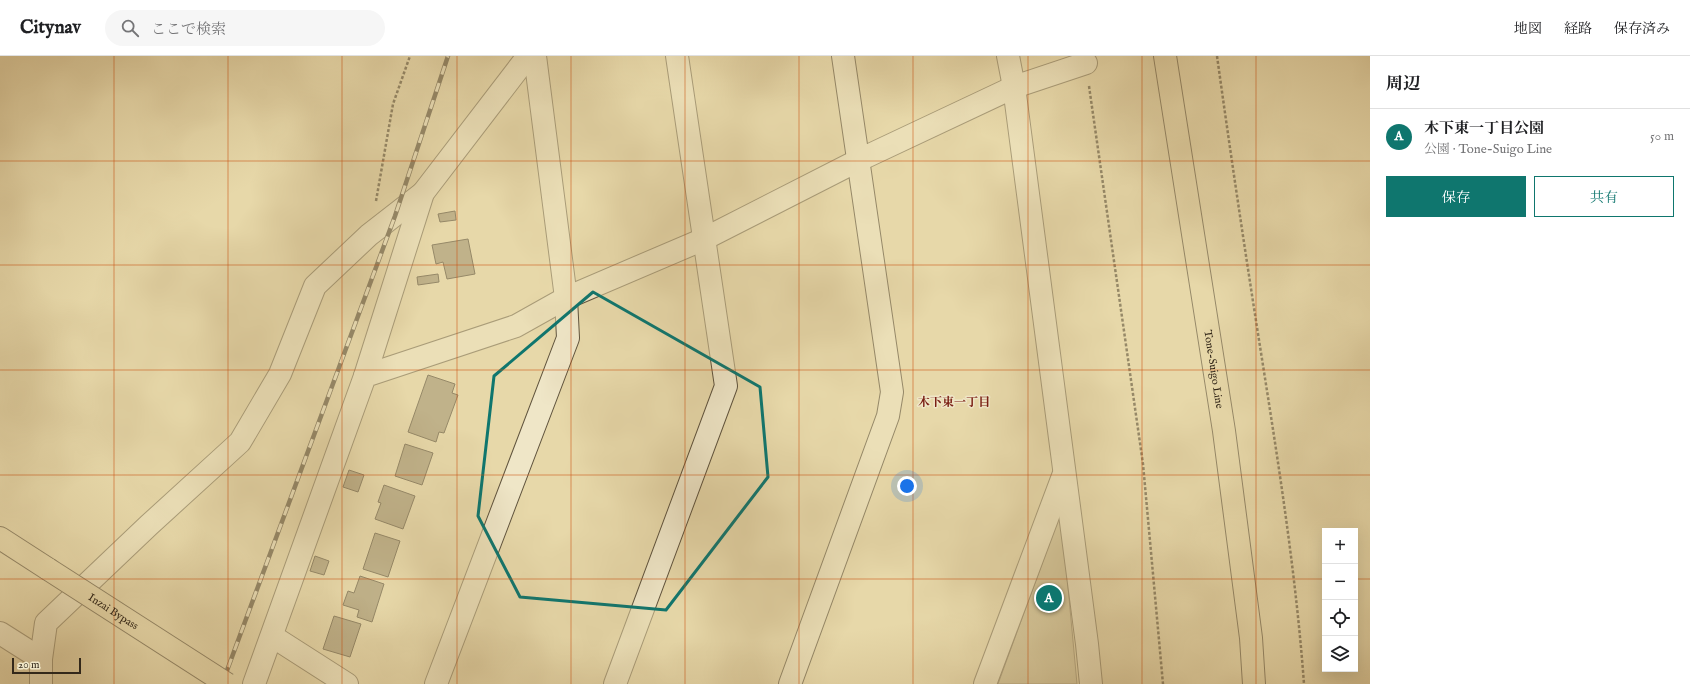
<!DOCTYPE html>
<html lang="ja">
<head>
<meta charset="utf-8">
<style>
	:root { --surface:#fff; --page:#f6f6f6; --text:#202124; --muted:#757577; --line:#e0e0e0; --accent:#0f766e }
	body { margin:0; font-family:"IM FELL English","Noto Serif JP",serif; background:var(--page); color:var(--text) }
	.controls { position:absolute; right:12px; bottom:12px; display:grid; overflow:hidden; border-radius:0px; box-shadow:0 4px 16px #0002 }
	.controls button { width:36px; height:36px; display:grid; place-items:center; padding:0; border:0; border-bottom:1px solid var(--line); background:var(--surface); color:var(--text); font:20px sans-serif }
	.scale { position:absolute; left:12px; bottom:10px; width:69px; box-sizing:border-box; padding-left:4px; border:2px solid #33281a; border-top:0; font-size:11px; line-height:14px; white-space:nowrap; color:#33281a; -webkit-text-stroke:3px #efe6c7; paint-order:stroke }
	.you { position:absolute; left:907px; top:430px; width:14px; height:14px; margin:-10px; border:3px solid #fff; border-radius:50%; background:#1a73e8; box-shadow:0 0 0 6px #1a73e833 }
	.badge { display:grid; place-items:center; width:26px; height:26px; border-radius:50%; background:var(--accent); color:#fff; font-size:13px; font-weight:700 }
	.pin { position:absolute; translate:-50% -50%; border:2px solid #fff; box-shadow:0 1px 4px #0006 }
	.list { margin:0; padding:0; list-style:none }
	h2 { display:flex; justify-content:space-between; align-items:center; height:52px; margin:0; padding:0 16px; font-size:17px }
	h2 small { font-size:13px; font-weight:400; color:var(--muted) }
	.list li { display:grid; grid-template-columns:26px 1fr auto; gap:12px; align-items:center; box-sizing:border-box; height:56px; padding:0 16px; border-top:1px solid var(--line) }
	.list b { display:block; font-size:15px; white-space:nowrap }
	.list p { margin:0; font-size:13px; white-space:nowrap; color:var(--muted) }
	.list em { font-size:13px; font-style:normal; color:var(--muted) }
	.actions { display:flex; gap:8px; padding:12px 16px }
	.actions a { flex:1; padding:9px 0; border:1px solid var(--accent); border-radius:0px; text-align:center; font-size:14px; color:var(--accent) }
	.actions .main { background:var(--accent); color:#fff }
	.icon { flex:none; width:22px; height:22px; fill:none; stroke:currentColor; stroke-width:2; stroke-linecap:round; stroke-linejoin:round }
	.map { position:relative; flex:none; width:1370px; height:628px; overflow:hidden }
	header { display:flex; align-items:center; gap:24px; box-sizing:border-box; height:56px; padding:0 20px; background:var(--surface); border-bottom:1px solid var(--line) }
	header strong { font-size:19px }
	nav { display:flex; gap:22px; margin-inline-start:auto; font-size:14px }
	.search { width:280px; height:36px; background:var(--page); display:flex; align-items:center; gap:10px; box-sizing:border-box; padding:0 14px; border-radius:22px; color:var(--muted); font-size:15px }
	main { display:flex }
	aside { flex:1; background:var(--surface) }
	.map>svg:first-child { display:block }
</style>
</head>
<body>
<header>
<strong>Citynav</strong>
<div class="search"><svg class="icon" aria-label="search" viewBox="0 0 24 24"><circle cx="10" cy="10" r="6"/><path d="M15 15l6 6"/></svg>ここで検索</div>
<nav><a>地図</a><a>経路</a><a>保存済み</a></nav>
</header>
<main>
<div class="map">
<svg width="1370" height="628" viewBox="0 0 1370 628">
	<rect width="100%" height="100%" fill="#e7d8a9"/>
	<filter id="stains"><feTurbulence type="fractalNoise" baseFrequency=".005" numOctaves="4"/><feColorMatrix values="0 0 0 0 .2 0 0 0 0 .09 0 0 0 0 .02 0 0 0 .5 -.17"/></filter>
	<radialGradient id="worn" r=".72"><stop offset=".6" stop-color="#630" stop-opacity="0"/><stop offset="1" stop-color="#630" stop-opacity=".3"/></radialGradient>
	<polygon fill="#c8ba91" stroke="#7e7156" points="1061,456 1077,628 998,628"/>
	<g fill="#918464" stroke="#33281a">
		<polygon points="455,155 456,164 440,166 438,158"/>
		<polygon points="468,183 475,218 447,223 443,206 436,208 432,189"/>
		<polygon points="438,218 439,226 418,229 417,221"/>
		<polygon points="428,319 455,328 452,337 458,339 444,377 439,376 436,386 408,376"/>
		<polygon points="405,388 433,397 422,429 395,420"/>
		<polygon points="349,414 364,419 358,436 343,431"/>
		<polygon points="384,429 415,440 403,473 375,463 381,447 378,446"/>
		<polygon points="375,477 400,485 388,521 363,513"/>
		<polygon points="315,500 329,505 324,519 310,515"/>
		<polygon points="360,520 384,528 372,566 357,561 359,554 343,549 348,535 354,537"/>
		<polygon points="334,560 361,568 350,601 323,593"/>
	</g>
	<g fill="none" stroke-linecap="round" stroke-linejoin="round">
		<g stroke="#60543e" stroke-width="24">
			<g id="street">
				<polyline points="1008,0 1014,31 1087,588 1091,628"/>
				<polyline points="365,320 423,137 528,0"/>
				<polyline points="0,577 41,603"/>
				<polyline points="272,580 347,628"/>
				<polyline points="41,628 41,603 46,567 149,469 240,386 280,318 315,230 369,179 423,137"/>
				<polyline points="254,628 365,320 516,270 566,242 704,183 857,105 1014,31 1086,7"/>
				<polyline points="436,628 568,282 566,242 535,0"/>
				<polyline points="615,628 726,330 677,0"/>
				<polyline points="985,628 1063,420"/>
			</g>
		</g>
		<g stroke="#33281a" stroke-width="24">
			<polyline id="secondary" points="790,628 888,360 892,336 843,0"/>
		</g>
		<g stroke="#33281a" stroke-width="24">
			<g id="primary">
				<path id="s1" d="M1165,0L1224,375L1251,582L1254,628"/>
			</g>
		</g>
		<g stroke="#33281a" stroke-width="24">
			<polyline id="highway" points="0,482 48,513"/>
		</g>
		<g stroke="#33281a" stroke-width="2.5" stroke-dasharray="3 2" stroke-linecap="butt">
			<path d="M1217,0C1231,101 1246,202 1262,303C1279,411 1296,519 1304,628"/>
			<polyline points="1089,30 1143,408 1163,628"/>
			<polyline points="376,145 393,48 410,0"/>
		</g>
		<use href="#street" stroke="#efe6c7" stroke-width="22"/>
		<use href="#secondary" stroke="#efe6c7" stroke-width="22"/>
		<use href="#primary" stroke="#e7d8a9" stroke-width="22"/>
		<use href="#highway" stroke="#e7d8a9" stroke-width="22"/>
		<g stroke="#33281a" stroke-width="4.5">
			<polyline id="rail" points="222,628 395,160 448,0"/>
		</g>
		<use href="#rail" stroke="#efe6c7" stroke-width="3" stroke-dasharray="9" stroke-linecap="butt"/>
		<g stroke="#33281a" stroke-width="24" stroke-linecap="butt">
			<g id="highway-bridge">
				<path id="s2" d="M48,513L227,628"/>
			</g>
		</g>
		<use href="#highway-bridge" stroke="#e7d8a9" stroke-width="22"/>
	</g>
	<path d="M0 0H1370V628H0ZM593,236L760,331L768,421L666,554L520,541L478,460L494,320Z" fill="#e7d8a9" fill-opacity=".55" fill-rule="evenodd"/>
	<path fill="none" stroke="#0f766e" stroke-width="3" stroke-linejoin="round" d="M593,236L760,331L768,421L666,554L520,541L478,460L494,320Z"/>
	<path fill="none" stroke="#cd520e" stroke-width="1" stroke-opacity="0.55" d="M114,0V628M228,0V628M342,0V628M457,0V628M571,0V628M685,0V628M799,0V628M913,0V628M1028,0V628M1142,0V628M1256,0V628M0,105H1370M0,209H1370M0,314H1370M0,419H1370M0,523H1325M1355,523H1370"/>
	<g text-anchor="middle" stroke-width="3" stroke-linejoin="round" paint-order="stroke">
		<g font-size="11" fill="#33281a" stroke="#efe6c7">
			<text dy="4" stroke="none"><textPath href="#s1" startOffset="317">Tone-Suigo Line</textPath></text>
			<text dy="4" stroke="none"><textPath href="#s2" startOffset="78">Inzai Bypass</textPath></text>
		</g>
		<g font-size="12" font-weight="bold" fill="#7a1f14" stroke="#efe6c7">
			<text x="954" y="350">木下東一丁目</text>
		</g>
	</g>
	<rect width="100%" height="100%" filter="url(#stains)"/>
	<rect width="100%" height="100%" fill="url(#worn)"/>
</svg>
<div class="controls">
<button>+</button>
<button>−</button>
<button><svg class="icon" aria-label="locate" viewBox="0 0 24 24"><circle cx="12" cy="12" r="6"/><path d="M12 2v4M12 18v4M2 12h4M18 12h4"/></svg></button>
<button><svg class="icon" aria-label="layers" viewBox="0 0 24 24"><path d="M12 4l9 5-9 5-9-5zM3 14l9 5 9-5"/></svg></button>
</div>
<div class="scale">20 m</div>
<div class="you"></div>
<div class="pin badge" style="left:1049px;top:542px">A</div>
</div>
<aside>
<h2>周辺<small></small></h2>
<ul class="list">
<li><span class="badge">A</span><div><b>木下東一丁目公園</b><p>公園 · Tone-Suigo Line</p></div><em>50 m</em></li>
</ul>
<div class="actions"><a class="main">保存</a><a>共有</a></div>
</aside>
</main>
</body>
</html>
